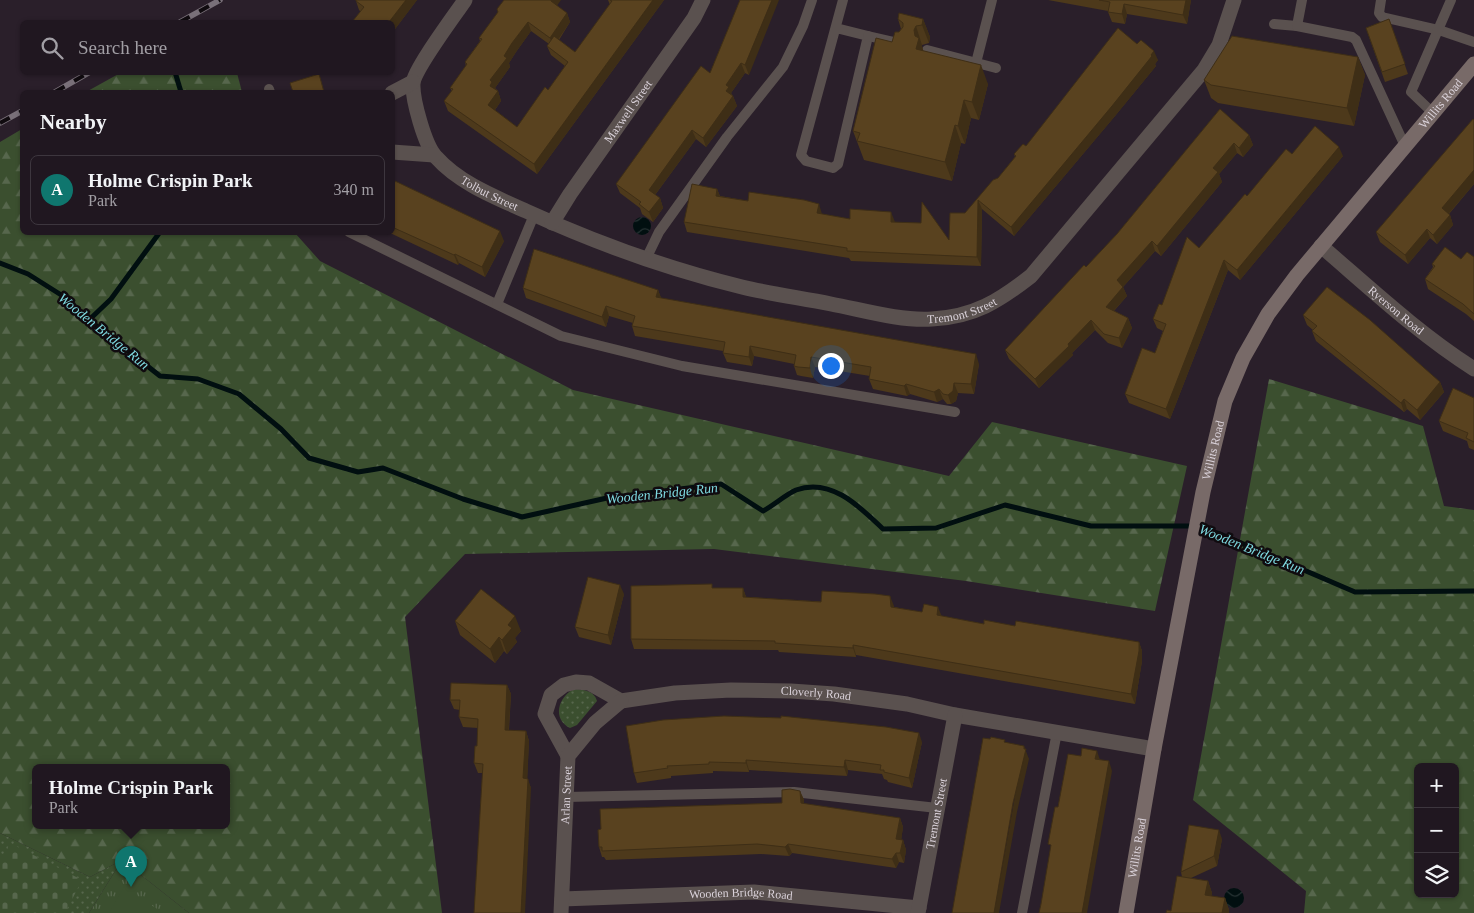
<!DOCTYPE html>
<html lang="en">
<head>
<meta charset="utf-8">
<style>
	:root { --surface:#201720; --page:#2d242d; --text:#f1f3f6; --muted:#a29fa5; --line:#3d363e; --accent:#0f766e }
	body { margin:0; font-family:Georgia,serif; background:var(--page); color:var(--text) }
	.controls { position:absolute; right:15px; bottom:15px; display:grid; overflow:hidden; border-radius:8px; box-shadow:0 1px 4px #0004 }
	.controls button { width:45px; height:45px; display:grid; place-items:center; padding:0; border:0; border-bottom:1px solid var(--line); background:var(--surface); color:var(--text); font:25px sans-serif }
	.you { position:absolute; left:830px; top:365px; width:18px; height:18px; margin:-12px; border:4px solid #fff; border-radius:50%; background:#1a73e8; box-shadow:0 0 0 8px #1a73e833 }
	.badge { display:grid; place-items:center; width:32px; height:32px; border-radius:50%; background:var(--accent); color:#fff; font-size:16px; font-weight:700 }
	.pin { position:absolute; translate:-50% -41px; filter:drop-shadow(0 1px 2px #0008) }
	.pin::after { content:''; position:absolute; top:26px; width:18px; height:15px; background:inherit; clip-path:polygon(0 0,100% 0,50% 100%) }
	.popup { position:absolute; left:32px; top:764px; width:198px; height:65px; box-sizing:border-box; display:grid; place-content:center; border-radius:8px; background:var(--surface); filter:drop-shadow(0 1px 4px #0005); font-size:16px; white-space:nowrap; color:var(--muted) }
	.popup b { font-size:19px; color:var(--text) }
	.popup::after { content:''; position:absolute; left:50%; top:100%; margin-left:-10px; border:10px solid transparent; border-top-color:var(--surface) }
	.list { margin:0; padding:0; list-style:none }
	h2 { display:flex; justify-content:space-between; align-items:center; height:65px; margin:0; padding:0 20px; font-size:21px }
	h2 small { font-size:16px; font-weight:400; color:var(--muted) }
	.list li { display:grid; grid-template-columns:32px 1fr auto; gap:15px; align-items:center; box-sizing:border-box; height:70px; margin:0 10px 10px; padding:0 10px; border:1px solid var(--line); border-radius:8px }
	.list b { display:block; font-size:19px; white-space:nowrap }
	.list p { margin:0; font-size:16px; white-space:nowrap; color:var(--muted) }
	.list em { font-size:16px; font-style:normal; color:var(--muted) }
	.icon { flex:none; width:28px; height:28px; fill:none; stroke:currentColor; stroke-width:2; stroke-linecap:round; stroke-linejoin:round }
	.map { position:relative; flex:none; width:1474px; height:913px; overflow:hidden }
	.search { position:absolute; background:var(--surface); box-shadow:0 1px 4px #0004; left:20px; top:20px; width:375px; height:55px; display:flex; align-items:center; gap:12px; box-sizing:border-box; padding:0 18px; border-radius:8px; color:var(--muted); font-size:19px }
	.panel { position:absolute; background:var(--surface); box-shadow:0 1px 4px #0004; left:20px; top:90px; width:375px; height:145px; border-radius:8px }
	.map>svg:first-child { display:block }
</style>
</head>
<body>
<div class="map">
<svg width="1474" height="913" viewBox="0 0 1474 913">
	<defs>
		<pattern id="grass-dots" width="8" height="8" patternUnits="userSpaceOnUse" patternTransform="scale(1.25)"><rect width="8" height="8" fill="#3b4f2f"/><path d="M2 2h.1M6 6h.1" fill="none" stroke="#57674d" stroke-width="1.8" stroke-linecap="round"/></pattern>
		<pattern id="forest-firs" width="22" height="20" patternUnits="userSpaceOnUse" patternTransform="scale(1.25)"><rect width="22" height="20" fill="#3b4f2f"/><path d="M5 1l3.5 6h-7zM16 11l3.5 6h-7z" fill="#57674d"/></pattern>
		<pattern id="cemetery-stones" width="16" height="16" patternUnits="userSpaceOnUse" patternTransform="scale(1.25)"><rect width="16" height="16" fill="#3b4f2f"/><path d="M2 7V4a2 2 0 0 1 4 0v3zM10 15v-3a2 2 0 0 1 4 0v3z" fill="#57674d"/></pattern>
		<pattern id="park-tufts" width="24" height="20" patternUnits="userSpaceOnUse" patternTransform="scale(1.25)"><rect width="24" height="20" fill="#3b4f2f"/><path d="M3 7l-1-3M5 7V3M7 7l1-3M15 17l-1-3M17 17v-4M19 17l1-3" fill="none" stroke="#57674d"/></pattern>
		<pattern id="water-waves" width="16" height="10" patternUnits="userSpaceOnUse" patternTransform="scale(1.25)"><rect width="16" height="10" fill="#010f10"/><path d="M0 5q4-4 8 0t8 0" fill="none" stroke="#253132"/></pattern>
	</defs>
	<rect width="100%" height="100%" fill="#2a1f2a"/>
	<g fill="url(#grass-dots)">
		<path d="M574,689C583,690 594,690 597,701L577,725L570,728C552,719 558,697 574,689Z"/>
		<polygon points="0,833 90,877 122,860 89,913 0,913"/>
	</g>
	<g fill="url(#forest-firs)" fill-rule="evenodd">
		<polygon points="122,72 237,73 242,92 86,92"/>
		<path d="M22,129V232L295,233L320,261L573,390L949,476L992,422L1187,466L1155,611L966,581L714,549L465,554L405,617L442,913H189L122,860L90,877L0,833V142ZM36,768H226V826H36Z"/>
		<path d="M1269,379L1423,426L1444,506L1474,510V913H1304L1306,891L1193,800ZM1418,767H1455V894H1418Z"/>
	</g>
	<polygon fill="url(#cemetery-stones)" points="10,843 82,880 65,913 0,913 0,862"/>
	<polygon fill="url(#park-tufts)" points="122,860 189,913 89,913"/>
	<polygon fill="#3b4f2f" points="124,887 163,913 109,913"/>
	<g fill="url(#water-waves)">
		<circle cx="642" cy="226" r="9"/>
		<circle cx="1234" cy="898" r="10"/>
	</g>
	<g fill="none" stroke-linecap="round" stroke-linejoin="round">
		<g stroke="#010f10" stroke-width="5">
			<polyline points="175,72 181,92"/>
			<path d="M0,263L28,274L66,298L89,320L160,376L198,379L239,394L281,429L309,458L358,472L383,468L463,499L522,517L607,498L721,484L763,511C774,505 785,495 796,490C831,477 860,507 883,529L936,528L1005,505L1091,526H1193L1220,534L1355,592L1474,591"/>
			<polyline points="89,320 111,299 160,232"/>
		</g>
		<g stroke="#5a514f" stroke-width="10">
			<polyline points="1381,0 1379,13 1382,17 1439,30 1474,42"/>
			<polyline points="1274,24 1297,26 1302,0"/>
			<polyline points="1297,26 1352,37 1356,40 1405,146"/>
			<polyline points="836,28 868,36 838,164 833,168 806,161 801,155 843,0"/>
			<polyline points="868,36 903,44"/>
			<polyline points="927,50 996,68"/>
			<polyline points="976,63 992,0"/>
			<polyline points="269,89 270,92"/>
			<polyline points="1433,113 1411,92 1451,0"/>
			<polyline points="349,232 561,336 682,366 955,412"/>
			<polyline points="646,259 659,232 727,137 783,67 803,26 812,0"/>
			<polyline points="497,304 534,215"/>
			<polyline points="566,797 794,792 937,808"/>
			<polyline points="1022,913 1057,732"/>
		</g>
		<g stroke="#5a514f" stroke-width="15">
			<path id="s1" d="M465,0C455,15 415,68 413,83C412,99 425,146 436,157C459,183 495,197 526,211C596,243 668,269 742,287C771,294 801,298 831,304C863,310 899,321 932,319C974,317 999,301 1031,276L1204,70L1219,45L1234,0"/>
			<polyline points="392,93 413,82"/>
			<polyline points="392,152 434,155"/>
			<path id="s2" d="M552,223L570,194L694,18L703,0"/>
			<path id="s3" d="M1321,246C1370,288 1419,334 1474,369"/>
			<path id="s4" d="M568,756L545,714L551,695L564,685L576,682L589,683L621,701L675,693L731,690L791,691L834,694L907,704L955,715L1154,749"/>
			<path id="s5" d="M562,899L754,892L919,908"/>
			<path id="s6" d="M561,913L568,756L595,723L621,701"/>
			<path id="s7" d="M918,913L955,715"/>
		</g>
		<path stroke="#786a68" stroke-width="15" id="s8" d="M1126,913L1154,749L1203,492L1225,401L1243,358L1268,314L1297,275L1474,64"/>
		<g stroke="#797079" stroke-width="5.5">
			<g id="rail">
				<polyline points="180,22 220,0"/>
				<polyline points="55,92 90,72"/>
				<polyline points="0,123 22,111"/>
			</g>
		</g>
		<use href="#rail" stroke="#100b0f" stroke-width="4" stroke-dasharray="11" stroke-linecap="butt"/>
	</g>
	<g fill="#4d391b" fill-rule="evenodd">
		<polygon points="356,0 417,0 392,33 392,22 361,12 359,10 356,1"/>
		<path d="M608,0H664L537,174L448,111L444,101L452,91L450,88L466,66L465,62L480,41L479,38L557,6L567,13L570,22L559,40L575,52L610,5ZM531,31L549,44L547,46L551,55L565,66L548,90L517,127L495,110L501,101L498,91L495,88L510,67L509,63L516,52Z"/>
		<polygon points="740,0 749,75 745,73 731,93 733,96 737,106 706,147 696,139 655,195 660,198 663,208 653,222 642,214 640,208 620,193 616,184 710,73"/>
		<polygon points="1048,0 1191,0 1187,24 1127,14 1125,24 1112,22 1108,12 1108,11"/>
		<polygon points="898,19 923,19 930,37 929,43 922,45 922,46 923,51 988,84 979,120 971,118 965,144 961,143 952,181 864,160 853,131 892,42 901,29"/>
		<polygon points="1389,19 1408,74 1385,82 1366,28"/>
		<polygon points="1137,44 1158,60 1155,64 1156,66 1115,116 1014,236 982,209 981,266 851,261 849,258 687,232 684,222 717,189 720,196 850,219 895,222 949,240 965,213 998,178 1015,157 1014,154 1026,146"/>
		<polygon points="1358,57 1365,75 1354,126 1218,103 1211,98 1204,80"/>
		<polygon points="1220,109 1249,135 1253,145 1243,157 1237,153 1219,174 1222,182 1161,256 1155,251 1123,287 1127,296 1114,311 1128,318 1132,328 1122,348 1108,343 1095,330 1072,353 1073,355 1039,388 1009,359 1005,350 1086,267 1117,234"/>
		<polygon points="1474,120 1474,184 1449,214 1450,215 1453,225 1437,244 1430,238 1408,264 1380,242 1376,232"/>
		<polygon points="1292,154 1343,156 1240,280 1228,270 1170,419 1129,403 1125,394 1155,353 1163,331 1157,328 1153,319 1199,248"/>
		<polygon points="392,184 504,241 485,277 459,263 458,265 388,232 392,232"/>
		<polygon points="1474,257 1474,321 1466,314 1428,289 1425,279 1433,267 1432,264"/>
		<polygon points="523,288 658,290 661,298 979,364 974,394 958,393 956,401 951,404 947,404 943,399 937,402 910,394 907,396 873,389 869,379 870,376 815,367 813,378 801,376 797,375 794,366 794,364 754,356 752,366 727,362 723,353 723,351 635,336 632,326 633,323 609,316 606,327 526,298"/>
		<polygon points="1303,315 1440,382 1444,392 1420,420 1407,409 1404,412 1316,341 1312,331 1313,330 1307,325"/>
		<polygon points="1474,398 1474,450 1469,448 1467,441 1443,431 1439,421"/>
		<polygon points="714,588 743,588 746,597 894,606 894,607 984,624 1015,626 1139,642 1142,651 1142,661 1135,704 856,655 856,657 779,652 778,650 634,649 631,639"/>
		<polygon points="624,594 611,645 579,637 575,627"/>
		<polygon points="455,621 521,631 515,638 517,642 507,654 504,651 495,663 460,635"/>
		<polygon points="507,685 511,694 509,730 526,731 529,741 527,779 531,788 483,773 478,773 474,763 477,746 478,728 463,727 459,717 460,710 454,709 450,700"/>
		<polygon points="626,726 922,742 912,788 888,782 887,780 884,779 882,774 848,770 847,776 749,770 749,772 713,771 713,773 671,776 671,778 637,783 634,773"/>
		<polygon points="800,791 804,800 804,804 900,818 903,827 901,840 903,840 906,850 904,863 899,862 896,868 792,853 789,856 761,854 606,860 604,857 602,857 599,847 782,803"/>
		<polygon points="1222,839 1217,866 1191,878 1208,881 1212,893 1211,896 1225,898 1229,910 1171,911 1182,877 1181,872"/>
	</g>
	<g fill="#3e2e16">
		<polygon points="406,0 417,0 392,33 392,22 389,22"/>
		<polygon points="551,0 561,0 554,10 551,1"/>
		<polygon points="653,0 664,0 537,174 534,164"/>
		<polygon points="772,0 779,0 749,75 745,65"/>
		<polygon points="1186,0 1191,0 1187,24 1183,15"/>
		<polygon points="1124,4 1127,14 1125,24 1122,14"/>
		<polygon points="567,13 570,22 553,47 550,38"/>
		<polygon points="923,19 930,37 929,43 922,25"/>
		<polygon points="528,22 531,31 516,52 509,63 510,67 495,88 496,92 490,86 490,80 512,43"/>
		<polygon points="916,26 922,45 922,46 925,57 916,49 914,30"/>
		<polygon points="1154,51 1158,60 1155,64 1156,66 1115,116 1014,236 1011,227"/>
		<polygon points="1358,57 1365,75 1354,126 1347,108"/>
		<polygon points="741,63 745,73 731,93 732,97 726,91 726,85"/>
		<polygon points="981,65 988,84 979,120 972,102"/>
		<polygon points="498,91 501,101 492,114 488,105"/>
		<polygon points="733,96 737,106 706,147 703,138"/>
		<polygon points="964,100 971,118 965,144 958,126"/>
		<polygon points="955,125 961,143 952,181 945,162"/>
		<polygon points="692,130 696,139 652,199 649,190"/>
		<polygon points="1249,135 1253,145 1243,157 1239,148"/>
		<polygon points="1234,143 1237,153 1219,174 1222,182 1161,256 1157,246 1213,168"/>
		<polygon points="1339,147 1343,156 1240,280 1237,270"/>
		<polygon points="1474,170 1474,184 1445,218 1442,208"/>
		<polygon points="717,189 721,199 716,196"/>
		<polygon points="660,198 663,208 653,222 649,212"/>
		<polygon points="978,200 982,209 981,266 977,257"/>
		<polygon points="819,204 822,214 817,213"/>
		<polygon points="891,212 895,222 891,222"/>
		<polygon points="1450,215 1453,225 1437,244 1433,235"/>
		<polygon points="1427,229 1430,238 1408,264 1405,255"/>
		<polygon points="500,231 504,241 485,277 482,267"/>
		<polygon points="1152,241 1155,251 1123,287 1127,296 1109,316 1106,307 1117,280"/>
		<polygon points="455,254 459,263 458,265 454,255"/>
		<polygon points="1224,260 1228,270 1170,419 1166,409"/>
		<polygon points="658,290 662,300 656,297"/>
		<polygon points="606,306 609,316 606,327 602,317"/>
		<polygon points="1128,318 1132,328 1122,348 1119,338"/>
		<polygon points="1091,320 1095,330 1072,353 1073,355 1039,388 1035,379"/>
		<polygon points="750,346 754,356 752,366 749,357"/>
		<polygon points="976,354 979,364 974,394 971,384"/>
		<polygon points="811,357 815,367 813,378 810,368"/>
		<polygon points="1440,382 1444,392 1420,420 1417,410"/>
		<polygon points="954,383 958,393 956,401 951,404 948,395"/>
		<polygon points="906,384 910,394 907,396 904,386"/>
		<polygon points="939,389 943,399 937,402 934,392"/>
		<polygon points="1404,399 1407,409 1404,412 1401,403"/>
		<polygon points="620,585 624,594 611,645 608,635"/>
		<polygon points="743,588 746,597 743,597"/>
		<polygon points="890,596 894,606 894,616 891,607"/>
		<polygon points="938,607 942,617 937,615"/>
		<polygon points="515,616 521,631 515,638 517,642 507,654 502,640 508,625"/>
		<polygon points="499,637 504,651 495,663 490,649"/>
		<polygon points="1139,642 1142,651 1142,661 1135,704 1131,694"/>
		<polygon points="853,645 856,655 856,657 853,648"/>
		<polygon points="507,685 511,694 508,739 505,730"/>
		<polygon points="526,731 529,741 527,788 523,778"/>
		<polygon points="919,733 922,742 912,788 909,778"/>
		<polygon points="1024,746 1029,759 1017,812 999,913 994,913"/>
		<polygon points="1097,751 1100,760 1095,759"/>
		<polygon points="746,760 749,770 749,772 746,763"/>
		<polygon points="845,760 848,770 847,776 844,767"/>
		<polygon points="1109,761 1112,771 1087,913 1082,913"/>
		<polygon points="528,779 531,788 525,913 521,913"/>
		<polygon points="800,791 804,800 804,813 801,803"/>
		<polygon points="900,818 903,827 900,849 896,839"/>
		<polygon points="1219,830 1222,839 1217,866 1214,856"/>
		<polygon points="903,840 906,850 904,863 900,853"/>
		<polygon points="788,844 792,853 789,856 785,847"/>
		<polygon points="896,853 899,862 896,868 892,859"/>
		<polygon points="1208,881 1212,893 1210,907 1205,895"/>
		<polygon points="1225,898 1229,910 1229,913 1222,913"/>
	</g>
	<g fill="#59421f" stroke="#3e2e16">
		<polygon points="356,0 406,0 389,22 352,22 364,7 356,1"/>
		<polygon points="504,0 551,0 551,1 567,13 550,38 528,22 512,43 504,56 507,58 490,80 492,82 490,86 498,91 488,105 517,127 545,87 548,90 568,62 547,46 554,36 575,52 612,1 610,0 653,0 534,164 444,101 453,89 450,88 467,64 465,62 482,39 479,38 498,12 497,9"/>
		<polygon points="740,0 772,0 745,65 741,63 726,85 729,87 726,91 733,96 703,138 692,130 649,190 660,198 649,212 639,204 641,202 616,184 701,66 710,73"/>
		<polygon points="1099,0 1186,0 1183,15 1124,4 1122,14 1108,12 1110,2"/>
		<polygon points="899,13 923,19 922,25 916,26 914,30 915,36 919,38 916,49 981,65 972,102 964,100 958,126 955,125 945,162 857,141 860,133 853,131 876,38 892,42 895,32 899,32 903,27 903,23 898,19"/>
		<polygon points="1389,19 1405,64 1382,72 1366,28"/>
		<polygon points="1118,28 1137,44 1141,40 1154,51 1151,55 1152,56 1112,106 1011,227 978,200 977,257 847,251 847,248 684,222 692,184 717,189 716,196 748,201 749,192 804,200 819,204 817,213 850,219 850,209 891,212 891,222 921,223 922,202 949,240 950,213 965,213 993,180 998,178 1016,156 1014,154 1023,144 1026,146"/>
		<polygon points="1232,36 1358,57 1347,108 1211,85 1204,80"/>
		<polygon points="319,74 324,92 293,92 290,83"/>
		<polygon points="1220,109 1249,135 1239,148 1234,143 1213,168 1218,172 1157,246 1152,241 1117,280 1123,287 1106,307 1128,318 1119,338 1104,334 1091,320 1068,344 1069,346 1035,379 1005,350 1084,265 1086,267 1117,234"/>
		<polygon points="1473,119 1474,120 1474,170 1442,208 1450,215 1433,235 1427,229 1405,255 1376,232"/>
		<polygon points="1315,126 1339,147 1237,270 1224,260 1166,409 1125,394 1142,348 1155,353 1166,324 1153,319 1159,304 1162,305 1187,237 1199,248 1245,194 1247,196 1286,149 1292,154"/>
		<polygon points="395,181 500,231 482,267 455,254 454,255 392,227 392,184 394,185"/>
		<polygon points="1445,247 1461,259 1467,252 1474,257 1474,314 1463,304 1425,279 1435,266 1432,264"/>
		<polygon points="534,249 652,288 658,290 656,297 976,354 971,384 954,383 953,391 948,395 943,394 939,389 934,392 906,384 904,386 869,379 871,367 811,357 810,368 798,367 794,366 796,355 750,346 749,357 723,353 725,342 632,326 635,316 606,306 602,317 523,288"/>
		<polygon points="1327,287 1370,320 1440,382 1417,410 1404,399 1401,403 1312,331 1317,326 1303,315"/>
		<polygon points="1453,388 1474,398 1474,442 1466,438 1468,433 1439,421"/>
		<polygon points="588,577 620,585 608,635 575,627"/>
		<polygon points="712,584 712,588 743,588 743,597 821,602 822,591 875,594 890,596 891,607 922,612 924,604 938,607 937,615 984,624 984,620 1015,626 1016,621 1139,642 1139,651 1131,694 853,645 853,648 775,643 775,641 631,639 631,586"/>
		<polygon points="481,589 515,616 508,625 512,628 502,640 499,637 490,649 455,621"/>
		<polygon points="451,683 507,685 505,730 526,731 523,778 528,779 521,913 474,913 483,764 474,763 475,746 477,746 478,719 459,717 460,700 450,700"/>
		<polygon points="724,716 781,718 781,716 886,727 919,733 909,778 884,772 884,770 880,770 881,765 845,760 844,767 746,760 746,763 709,762 709,764 667,766 668,768 634,773 626,726 663,720"/>
		<polygon points="991,737 1005,740 1004,742 1024,746 1024,749 1026,749 1013,803 994,913 952,913 983,738 990,739"/>
		<polygon points="1082,748 1097,751 1095,759 1109,761 1082,913 1039,913 1041,904 1051,845 1048,844 1055,807 1058,807 1068,754 1081,756"/>
		<polygon points="790,789 800,791 801,803 900,818 896,839 903,840 900,853 896,853 892,859 788,844 785,847 757,844 602,851 602,847 599,847 598,830 601,829 600,809 782,803 782,790"/>
		<polygon points="1189,825 1219,830 1214,856 1181,872"/>
		<polygon points="1177,876 1208,881 1205,895 1225,898 1222,913 1166,913 1167,910 1171,911"/>
	</g>
	<g text-anchor="middle" stroke-width="5" stroke-linejoin="round" paint-order="stroke">
		<g font-size="12" fill="#dad2da" stroke="#100b0f">
			<text dy="4" stroke="none"><textPath href="#s8" startOffset="891">Willits Road</textPath></text>
			<text dy="4" stroke="none"><textPath href="#s2" startOffset="135">Maxwell Street</textPath></text>
			<text dy="4" stroke="none"><textPath href="#s1" startOffset="242">Tolbut Street</textPath></text>
			<text dy="4" stroke="none"><textPath href="#s1" startOffset="736">Tremont Street</textPath></text>
			<text dy="4" stroke="none"><textPath href="#s3" startOffset="99">Ryerson Road</textPath></text>
			<text dy="4" stroke="none"><textPath href="#s8" startOffset="471">Willits Road</textPath></text>
			<text dy="4" stroke="none"><textPath href="#s4" startOffset="342">Cloverly Road</textPath></text>
			<text dy="4" stroke="none"><textPath href="#s6" startOffset="118">Arlan Street</textPath></text>
			<text dy="4" stroke="none"><textPath href="#s7" startOffset="101">Tremont Street</textPath></text>
			<text dy="4" stroke="none"><textPath href="#s8" startOffset="66">Willits Road</textPath></text>
			<text dy="4" stroke="none"><textPath href="#s5" startOffset="179">Wooden Bridge Road</textPath></text>
		</g>
		<g font-size="14" font-style="italic" fill="#7edae1" stroke="#100b0f">
			<text transform="translate(104 331) rotate(39)" y="5">Wooden Bridge Run</text>
			<text transform="translate(662 493) rotate(-6)" y="5">Wooden Bridge Run</text>
			<text transform="translate(1252 549) rotate(22)" y="5">Wooden Bridge Run</text>
		</g>
	</g>
</svg>
<div class="controls">
<button>+</button>
<button>−</button>
<button><svg class="icon" aria-label="layers" viewBox="0 0 24 24"><path d="M12 4l9 5-9 5-9-5zM3 14l9 5 9-5"/></svg></button>
</div>
<div class="you"></div>
<div class="pin badge" style="left:131px;top:887px">A</div>
<div class="popup"><b>Holme Crispin Park</b>Park</div>
<div class="search"><svg class="icon" aria-label="search" viewBox="0 0 24 24"><circle cx="10" cy="10" r="6"/><path d="M15 15l6 6"/></svg>Search here</div>
<section class="panel">
<h2>Nearby<small></small></h2>
<ul class="list">
<li><span class="badge">A</span><div><b>Holme Crispin Park</b><p>Park</p></div><em>340 m</em></li>
</ul>
</section>
</div>
</body>
</html>
